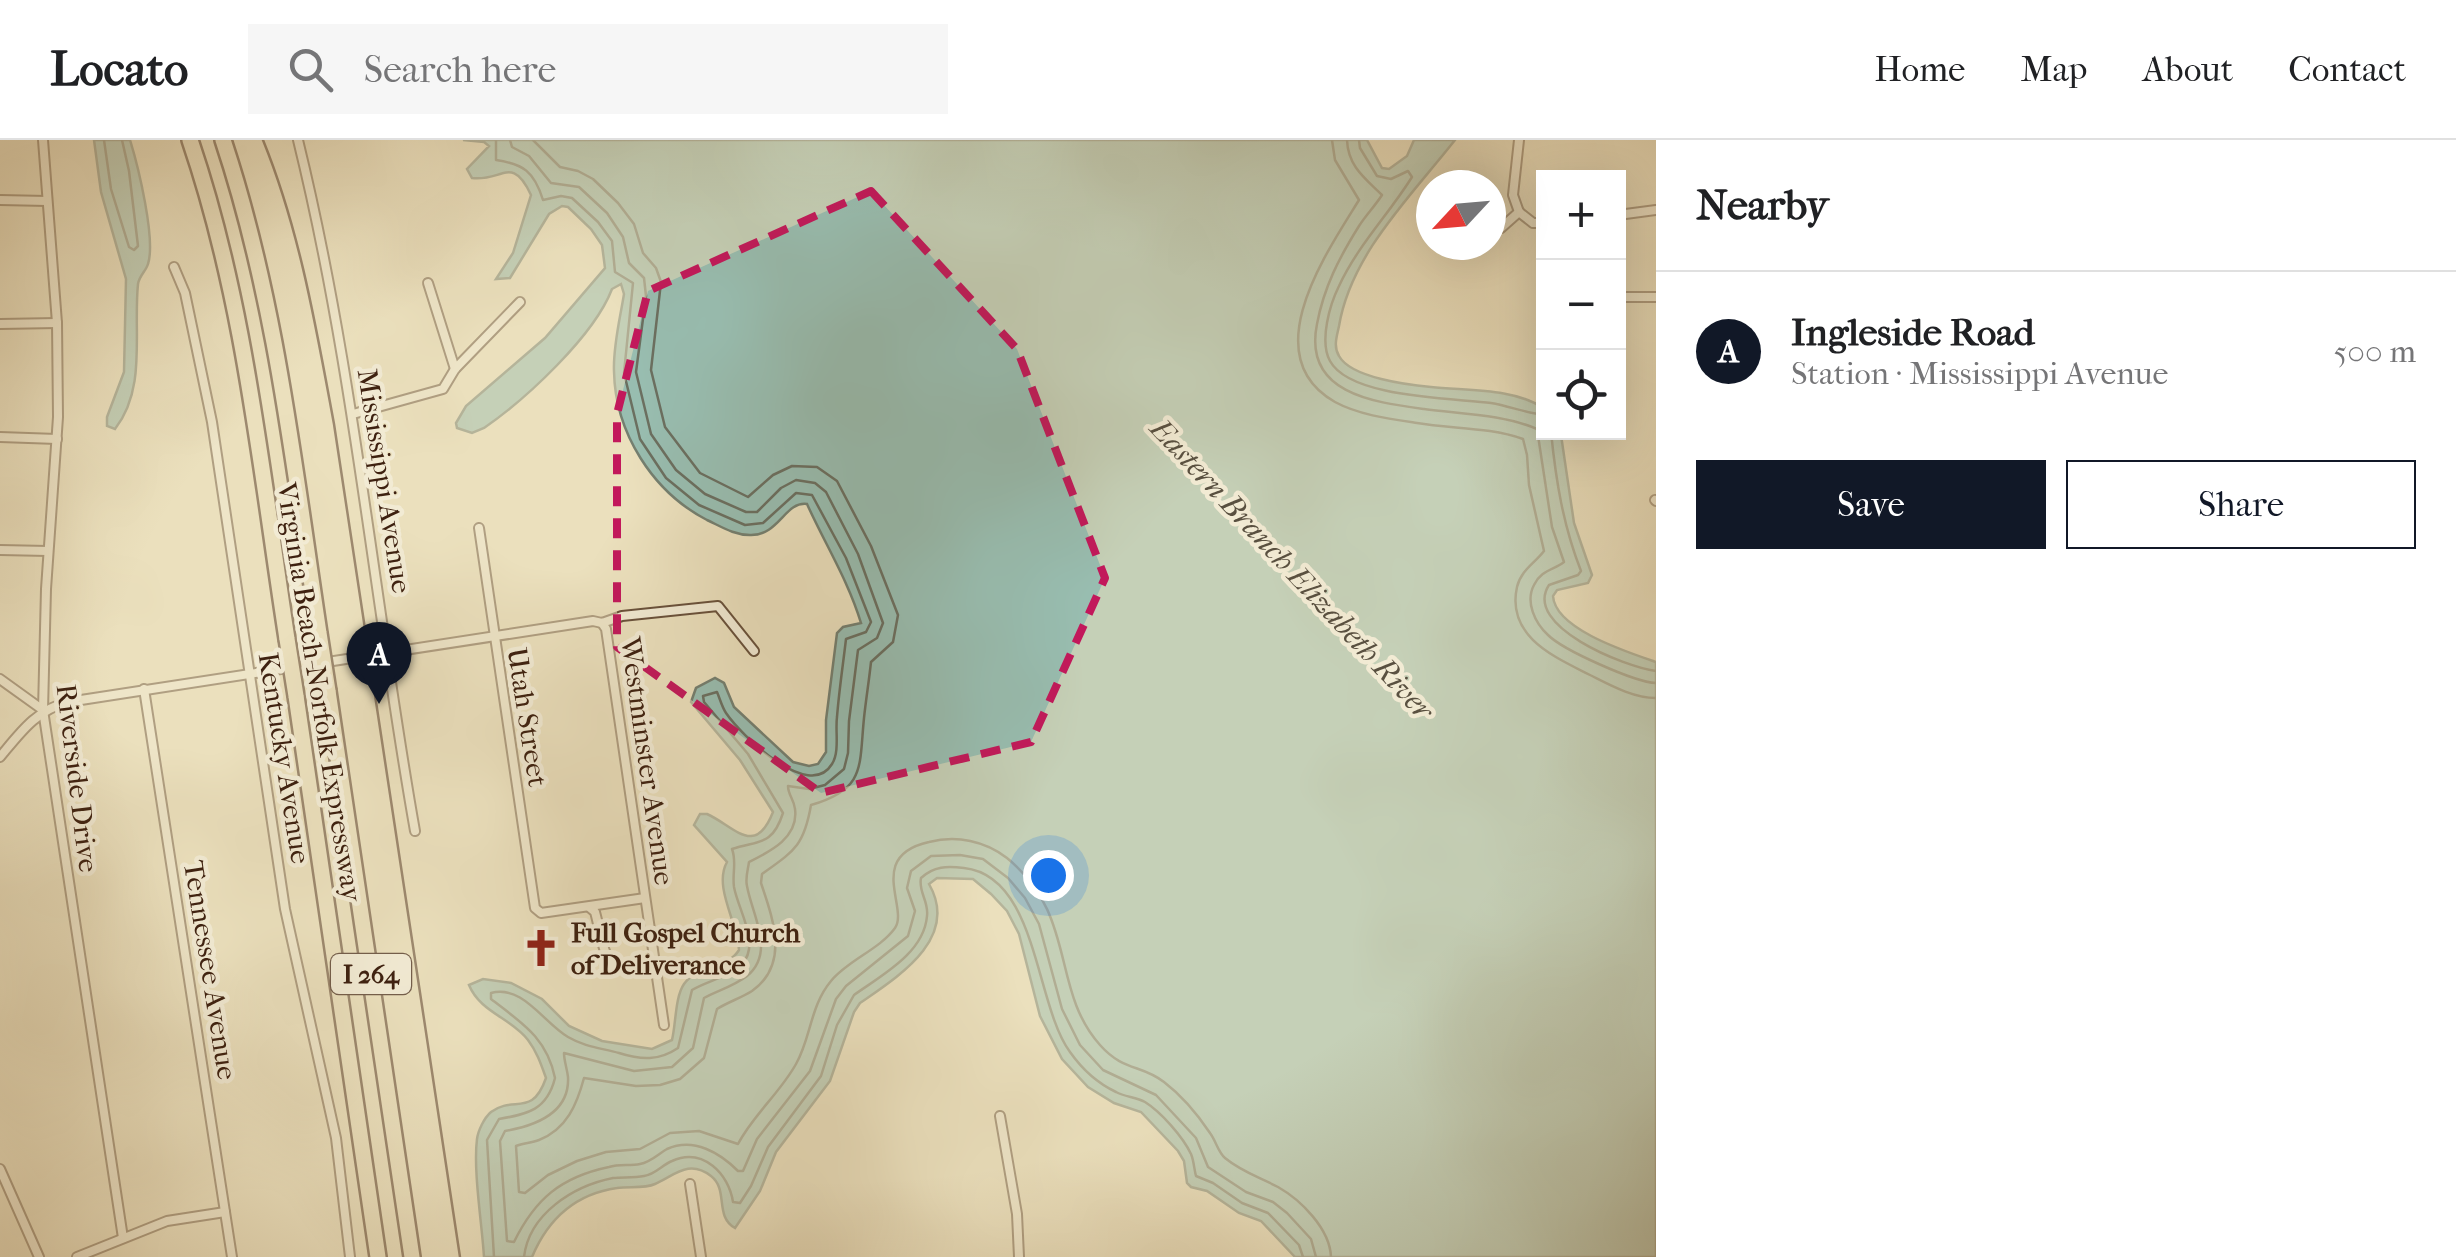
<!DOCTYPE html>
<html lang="en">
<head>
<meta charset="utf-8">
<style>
	:root { --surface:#fff; --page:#f6f6f6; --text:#202124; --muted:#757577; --line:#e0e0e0; --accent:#111827 }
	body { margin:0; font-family:"IM FELL French Canon",serif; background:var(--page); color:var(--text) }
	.controls { position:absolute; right:30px; top:30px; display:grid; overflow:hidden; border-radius:0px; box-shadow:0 10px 40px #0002 }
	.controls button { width:90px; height:90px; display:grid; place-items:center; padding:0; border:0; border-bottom:2px solid var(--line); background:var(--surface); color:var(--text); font:50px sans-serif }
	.compass { position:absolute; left:1416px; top:30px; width:90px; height:90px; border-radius:50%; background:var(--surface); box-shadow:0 10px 40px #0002; rotate:244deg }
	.you { position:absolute; left:1048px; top:735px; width:35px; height:35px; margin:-25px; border:8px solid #fff; border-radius:50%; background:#1a73e8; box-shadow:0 0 0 15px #1a73e833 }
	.badge { display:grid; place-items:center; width:65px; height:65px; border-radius:50%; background:var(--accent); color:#fff; font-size:32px; font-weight:700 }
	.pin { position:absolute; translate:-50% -82px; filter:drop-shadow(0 2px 5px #0008) }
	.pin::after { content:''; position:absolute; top:52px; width:35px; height:30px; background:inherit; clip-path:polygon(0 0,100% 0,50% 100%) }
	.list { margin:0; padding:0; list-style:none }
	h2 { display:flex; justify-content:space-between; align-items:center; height:130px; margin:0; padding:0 40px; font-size:42px }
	h2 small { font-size:32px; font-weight:400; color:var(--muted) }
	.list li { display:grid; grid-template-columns:65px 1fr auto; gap:30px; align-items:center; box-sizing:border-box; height:160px; padding:0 40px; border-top:2px solid var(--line) }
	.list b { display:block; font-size:38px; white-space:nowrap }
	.list p { margin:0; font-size:32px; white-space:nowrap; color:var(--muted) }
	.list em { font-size:32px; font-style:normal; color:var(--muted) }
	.actions { display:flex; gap:20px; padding:30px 40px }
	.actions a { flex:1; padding:22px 0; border:2px solid var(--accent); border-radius:0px; text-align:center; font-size:35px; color:var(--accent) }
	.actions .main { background:var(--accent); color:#fff }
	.icon { flex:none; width:55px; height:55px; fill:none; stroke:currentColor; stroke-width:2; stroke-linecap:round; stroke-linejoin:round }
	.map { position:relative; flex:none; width:1656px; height:1117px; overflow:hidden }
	header { display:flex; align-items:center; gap:60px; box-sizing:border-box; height:140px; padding:0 50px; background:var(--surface); border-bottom:2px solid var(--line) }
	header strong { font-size:48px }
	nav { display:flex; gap:55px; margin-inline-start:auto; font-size:35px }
	.search { width:700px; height:90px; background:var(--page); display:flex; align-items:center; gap:25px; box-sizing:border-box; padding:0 35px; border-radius:0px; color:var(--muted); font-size:38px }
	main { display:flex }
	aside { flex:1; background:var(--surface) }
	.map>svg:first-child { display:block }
</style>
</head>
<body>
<header>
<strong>Locato</strong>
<div class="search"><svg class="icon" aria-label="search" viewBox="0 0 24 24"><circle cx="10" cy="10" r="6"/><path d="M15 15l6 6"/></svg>Search here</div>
<nav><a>Home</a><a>Map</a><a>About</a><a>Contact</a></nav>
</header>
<main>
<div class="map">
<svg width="1656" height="1117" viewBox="0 0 1656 1117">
	<rect width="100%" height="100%" fill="#ebe0bd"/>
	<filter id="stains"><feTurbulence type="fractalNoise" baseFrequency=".002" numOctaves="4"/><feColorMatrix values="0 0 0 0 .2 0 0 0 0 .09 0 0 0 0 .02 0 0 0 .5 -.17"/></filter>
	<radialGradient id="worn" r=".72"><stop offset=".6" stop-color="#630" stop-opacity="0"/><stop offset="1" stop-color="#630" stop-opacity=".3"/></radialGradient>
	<g fill="#98bdb0" stroke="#747f70" stroke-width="2.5">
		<path d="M94,0H130C138,26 156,99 148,124C146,131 139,136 138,144C133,192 147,248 115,289L107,286V277L124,232L126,139L101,52Z"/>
		<path d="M463,0H1367L1382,28L1389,29L1407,16L1414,0H1455C1411,56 1351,114 1339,186C1337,196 1333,206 1339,216C1351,238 1409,245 1431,247C1466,251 1514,248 1543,268L1544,292L1561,295L1574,383L1592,435L1588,443L1557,450L1553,456C1555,489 1627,512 1656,522V1117H1295L1261,1081L1239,1073L1207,1051L1191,1047L1187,1043L1184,1021L1178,1011L1141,972L1114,963L1088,947L1062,919L1040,876L1019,794L1007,771L991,754L973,739L937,738L929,744C960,798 899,836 860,863L854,872L830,941L776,1012L760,1051L735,1088C714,1076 729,1050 711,1036C689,1019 675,1035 655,1044C644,1049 629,1046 617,1048C575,1054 548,1079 532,1117H484C482,1084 473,1030 477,999C478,991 484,978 491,972C514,955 532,978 546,938C541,924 537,912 528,900C511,878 480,872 469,845L483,839L511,843L542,859L569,886L602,901L652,909L672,900C676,884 675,857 684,844C697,826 727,830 739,810C738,783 713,747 727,722L694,685L700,674H707C734,686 755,718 773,672L740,620L691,562L696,548L715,538L724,543L734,567L793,622L809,626L818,624L826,612V580L837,493L843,487L861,483C848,440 825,404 807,364C785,361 779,396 750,395C734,395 722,387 707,380C653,352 615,293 614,231C613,206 620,179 624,154L621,144L612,149C594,196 526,259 484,288L472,293L457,288L456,283L466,266L545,198L605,128L602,105L591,89L568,67L562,66L549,74L510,138L496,139L513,113L531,55C512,14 502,42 472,38L467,29L489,6L484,2Z"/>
	</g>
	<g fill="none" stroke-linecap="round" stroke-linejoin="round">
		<g stroke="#6b6f60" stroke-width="2.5">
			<polyline points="104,0 111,49 129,107 134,110 138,106 129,31 122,0"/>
			<path d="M510,0L512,7L529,16L551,43L579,47L607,73L623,97L629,123L644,138L646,156L636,232L651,294L676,330L705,354L746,372H757L781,348L796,340L815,343L826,352L858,414L883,483L877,498L858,510L849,581L848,613L844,629L825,645L809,649L788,646C788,655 794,659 795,669C799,698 769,712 749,722C748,730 745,738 747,746C752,775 776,812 747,836C734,846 717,851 704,858L693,908L672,927L634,931L564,913C564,921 567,928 568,937C570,974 534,986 505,991L500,1001L507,1101L514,1102C535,1059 561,1037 609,1027C619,1024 630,1026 640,1024C651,1022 658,1014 667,1009C694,997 720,1013 738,1031H743L757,999L810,931L836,859L846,846L908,796L915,771L907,748L911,731L931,716L960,715L983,719L1008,738L1025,758L1039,784L1062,869L1080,905L1103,930L1156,955L1196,998L1208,1027L1246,1052L1273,1062L1287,1073L1311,1099L1316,1117"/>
			<path d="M533,0L560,27L578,31L593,39L618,63L634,84L643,113L656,128L661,142L651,230L665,287L700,333L748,357L773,335L792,326L817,327L837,341L871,406L898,475L893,502L871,522C869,541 866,559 864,578C859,627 866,649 811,665C804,706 794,711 762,734L761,743C773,779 790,824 752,851C741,858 728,862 717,869L704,918L680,939L660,945L636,946L584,938C577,964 567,989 539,1000C531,1003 523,1003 516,1006L519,1052L525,1053L548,1035L577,1021L606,1012L640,1009L670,993L699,991L738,1004C753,975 780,953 796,924C811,898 810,866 831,841C848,820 879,810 895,788C909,768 866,716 929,702C957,695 985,701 1007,718C1078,776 1050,849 1100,905C1124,932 1141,924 1164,942C1181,955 1198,975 1210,993C1216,1001 1218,1012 1225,1018C1242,1032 1259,1037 1278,1047C1301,1060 1330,1089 1331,1117"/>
			<path d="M1332,0L1335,20L1359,60C1327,112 1254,216 1335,262C1359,275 1390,279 1417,283C1452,289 1489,287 1523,299L1527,315L1529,345L1544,411C1535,423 1521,430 1517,447C1506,497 1555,517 1590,535C1610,545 1633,558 1656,558"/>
			<path d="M1347,0C1348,27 1366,39 1382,55C1375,66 1366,75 1359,86C1339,118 1324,147 1317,184C1303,253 1372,262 1424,269C1462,274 1502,274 1537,289L1552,387L1564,422C1554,430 1541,430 1534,445C1525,462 1535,483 1548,495C1563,510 1634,542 1656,543"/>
			<path d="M1359,0L1360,8L1377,36L1391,39L1408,31L1412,37C1389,74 1358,105 1339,146C1330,164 1319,201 1330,221C1350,258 1453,258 1491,263C1509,266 1526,273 1544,275"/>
			<path d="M1551,292C1556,341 1563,385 1581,431L1578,435L1549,445C1522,486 1625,527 1656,531"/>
			<path d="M494,1117L487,1000L499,979C528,974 547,970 555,938C547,898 522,883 491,859V853C522,844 544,883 568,897C585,907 601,908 619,913C641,920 659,921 678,908L692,850C707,841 729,837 742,824C761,804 738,770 734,747C732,733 737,722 732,709C758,700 772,707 783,673L748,614L704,562L703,556L717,552C720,559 722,567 726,573C741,595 809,662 832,624C840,611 835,591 837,577C839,551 843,525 846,499L866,492L871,482L846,418L812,355L796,353L763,383L745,385L699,365L666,338L640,299L624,233L633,143L615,132L612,101L598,82L572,58L561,56L543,60C534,31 523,24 496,20V0"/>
			<path d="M524,1117C529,1074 573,1046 613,1038C623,1037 634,1038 644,1036C655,1035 662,1025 672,1021C703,1007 729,1034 733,1062L740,1063L751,1046L768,1007L821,936L837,885L854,855C882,835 924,813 927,776C929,761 918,752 921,738C934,726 947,726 964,728C1038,736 1035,865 1070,912C1082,929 1097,943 1116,952C1125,957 1136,957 1145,962C1161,972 1183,997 1191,1014C1194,1021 1194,1029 1196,1036L1213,1043L1242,1063L1268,1073L1299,1105L1303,1117"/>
		</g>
		<g stroke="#69513b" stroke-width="12">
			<g id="street">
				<polyline points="43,0 57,183 58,277 46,449 43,570 123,1098"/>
				<path d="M298,0C354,228 374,461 415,691"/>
				<polyline points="0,60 47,61"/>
				<polyline points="1519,72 1513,55 1519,0"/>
				<polyline points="1519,72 1533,83 1544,83"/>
				<polyline points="1618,75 1656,70"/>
				<polyline points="1501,88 1519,72"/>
				<polyline points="174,127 185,153 212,282 285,769 336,998 350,1117"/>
				<polyline points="428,143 455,229"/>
				<polyline points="1619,157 1656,157"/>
				<polyline points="0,184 57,183"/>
				<polyline points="353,274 443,249 455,229 520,162"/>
				<polyline points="0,297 57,299"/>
				<polyline points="1655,360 1656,361"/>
				<polyline points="479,388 535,768 541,773 645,758"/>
				<polyline points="0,410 48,411"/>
				<polyline points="602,483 606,489 664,885"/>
				<polyline points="0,539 43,570"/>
				<polyline points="144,549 232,1117"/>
				<path d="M0,617C20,593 36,570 68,562L593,481L602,483L622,476L718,466L754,511"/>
				<path d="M589,767L595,772C606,812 601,839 656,829"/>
				<polyline points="1000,976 1017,1074 1019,1117"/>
				<polyline points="0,1029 39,1117"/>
				<polyline points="690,1044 701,1117"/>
				<polyline points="77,1117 167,1081 225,1072"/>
			</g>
		</g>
		<g stroke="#3e2110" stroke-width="20">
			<g id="highway">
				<path d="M190,0C245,161 261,332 287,499"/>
				<path d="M223,0C276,159 294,328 319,493"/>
				<polyline points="328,551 412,1117"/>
				<polyline points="296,556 378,1117"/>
			</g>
		</g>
		<use href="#street" stroke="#f2ebd4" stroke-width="8"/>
		<use href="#highway" stroke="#ebe0bd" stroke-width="15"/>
		<path stroke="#3e2110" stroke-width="2.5" d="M263,0C300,91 316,187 334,284L460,1117"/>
		<g stroke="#3e2110" stroke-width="20" stroke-linecap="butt">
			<g id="highway-bridge">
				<polyline points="319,493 328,551"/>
				<polyline points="287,499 296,556"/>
			</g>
		</g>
		<use href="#highway-bridge" stroke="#ebe0bd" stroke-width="15"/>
	</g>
	<path d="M0 0H1656V1117H0ZM871,51L1017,209L1105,438L1031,602L821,653L617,507V274L648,151Z" fill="#ebe0bd" fill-opacity=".55" fill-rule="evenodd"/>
	<path fill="none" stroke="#c2185b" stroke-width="8" stroke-dasharray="20 12" stroke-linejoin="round" d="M871,51L1017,209L1105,438L1031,602L821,653L617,507V274L648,151Z"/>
	<defs>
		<g id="church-bare" transform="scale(3)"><path d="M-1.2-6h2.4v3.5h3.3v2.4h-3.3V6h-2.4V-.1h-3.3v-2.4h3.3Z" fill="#8f2418" stroke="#f2ebd4" stroke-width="2.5" paint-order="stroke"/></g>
	</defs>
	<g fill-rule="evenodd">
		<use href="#church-bare" x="541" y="808"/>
	</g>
	<g text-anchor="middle" stroke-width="9" stroke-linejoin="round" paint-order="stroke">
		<rect fill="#f2ebd4" stroke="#745e4b" stroke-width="2.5" x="331" y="814" width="80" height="40" rx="8"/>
		<g font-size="25" font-weight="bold" fill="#3e2110">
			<text x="371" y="843">I 264</text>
		</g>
		<g font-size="28" fill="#3e2110" stroke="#f2ebd4">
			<text transform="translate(385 341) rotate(81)" y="10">Mississippi Avenue</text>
			<text transform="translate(320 552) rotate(81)" y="10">Virginia Beach-Norfolk Expressway</text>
			<text transform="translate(528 577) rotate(81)" y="10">Utah Street</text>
			<text transform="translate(285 618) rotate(81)" y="10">Kentucky Avenue</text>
			<text transform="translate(648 621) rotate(82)" y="10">Westminster Avenue</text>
			<text transform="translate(78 638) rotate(83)" y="10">Riverside Drive</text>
			<text transform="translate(211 830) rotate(81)" y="10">Tennessee Avenue</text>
		</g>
		<g font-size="28" font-weight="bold" fill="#3e2110" stroke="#f2ebd4" text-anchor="start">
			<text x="571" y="802">Full Gospel Church<tspan x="571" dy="32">of Deliverance</tspan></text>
		</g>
		<g font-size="30" font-style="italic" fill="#595040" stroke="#f2ebd4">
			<text transform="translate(1292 429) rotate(47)" y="10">Eastern Branch Elizabeth River</text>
		</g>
	</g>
	<rect width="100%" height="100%" filter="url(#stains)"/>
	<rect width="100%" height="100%" fill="url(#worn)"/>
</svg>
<div class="controls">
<button>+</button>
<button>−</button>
<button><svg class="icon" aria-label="locate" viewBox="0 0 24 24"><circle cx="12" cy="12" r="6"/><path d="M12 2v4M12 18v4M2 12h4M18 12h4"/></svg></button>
</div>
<svg class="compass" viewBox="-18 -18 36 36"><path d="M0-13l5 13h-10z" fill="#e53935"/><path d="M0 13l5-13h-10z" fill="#757577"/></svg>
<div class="you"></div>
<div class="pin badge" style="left:379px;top:564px">A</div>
</div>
<aside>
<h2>Nearby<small></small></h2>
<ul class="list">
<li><span class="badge">A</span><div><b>Ingleside Road</b><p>Station · Mississippi Avenue</p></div><em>500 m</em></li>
</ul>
<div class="actions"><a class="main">Save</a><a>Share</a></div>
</aside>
</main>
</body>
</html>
